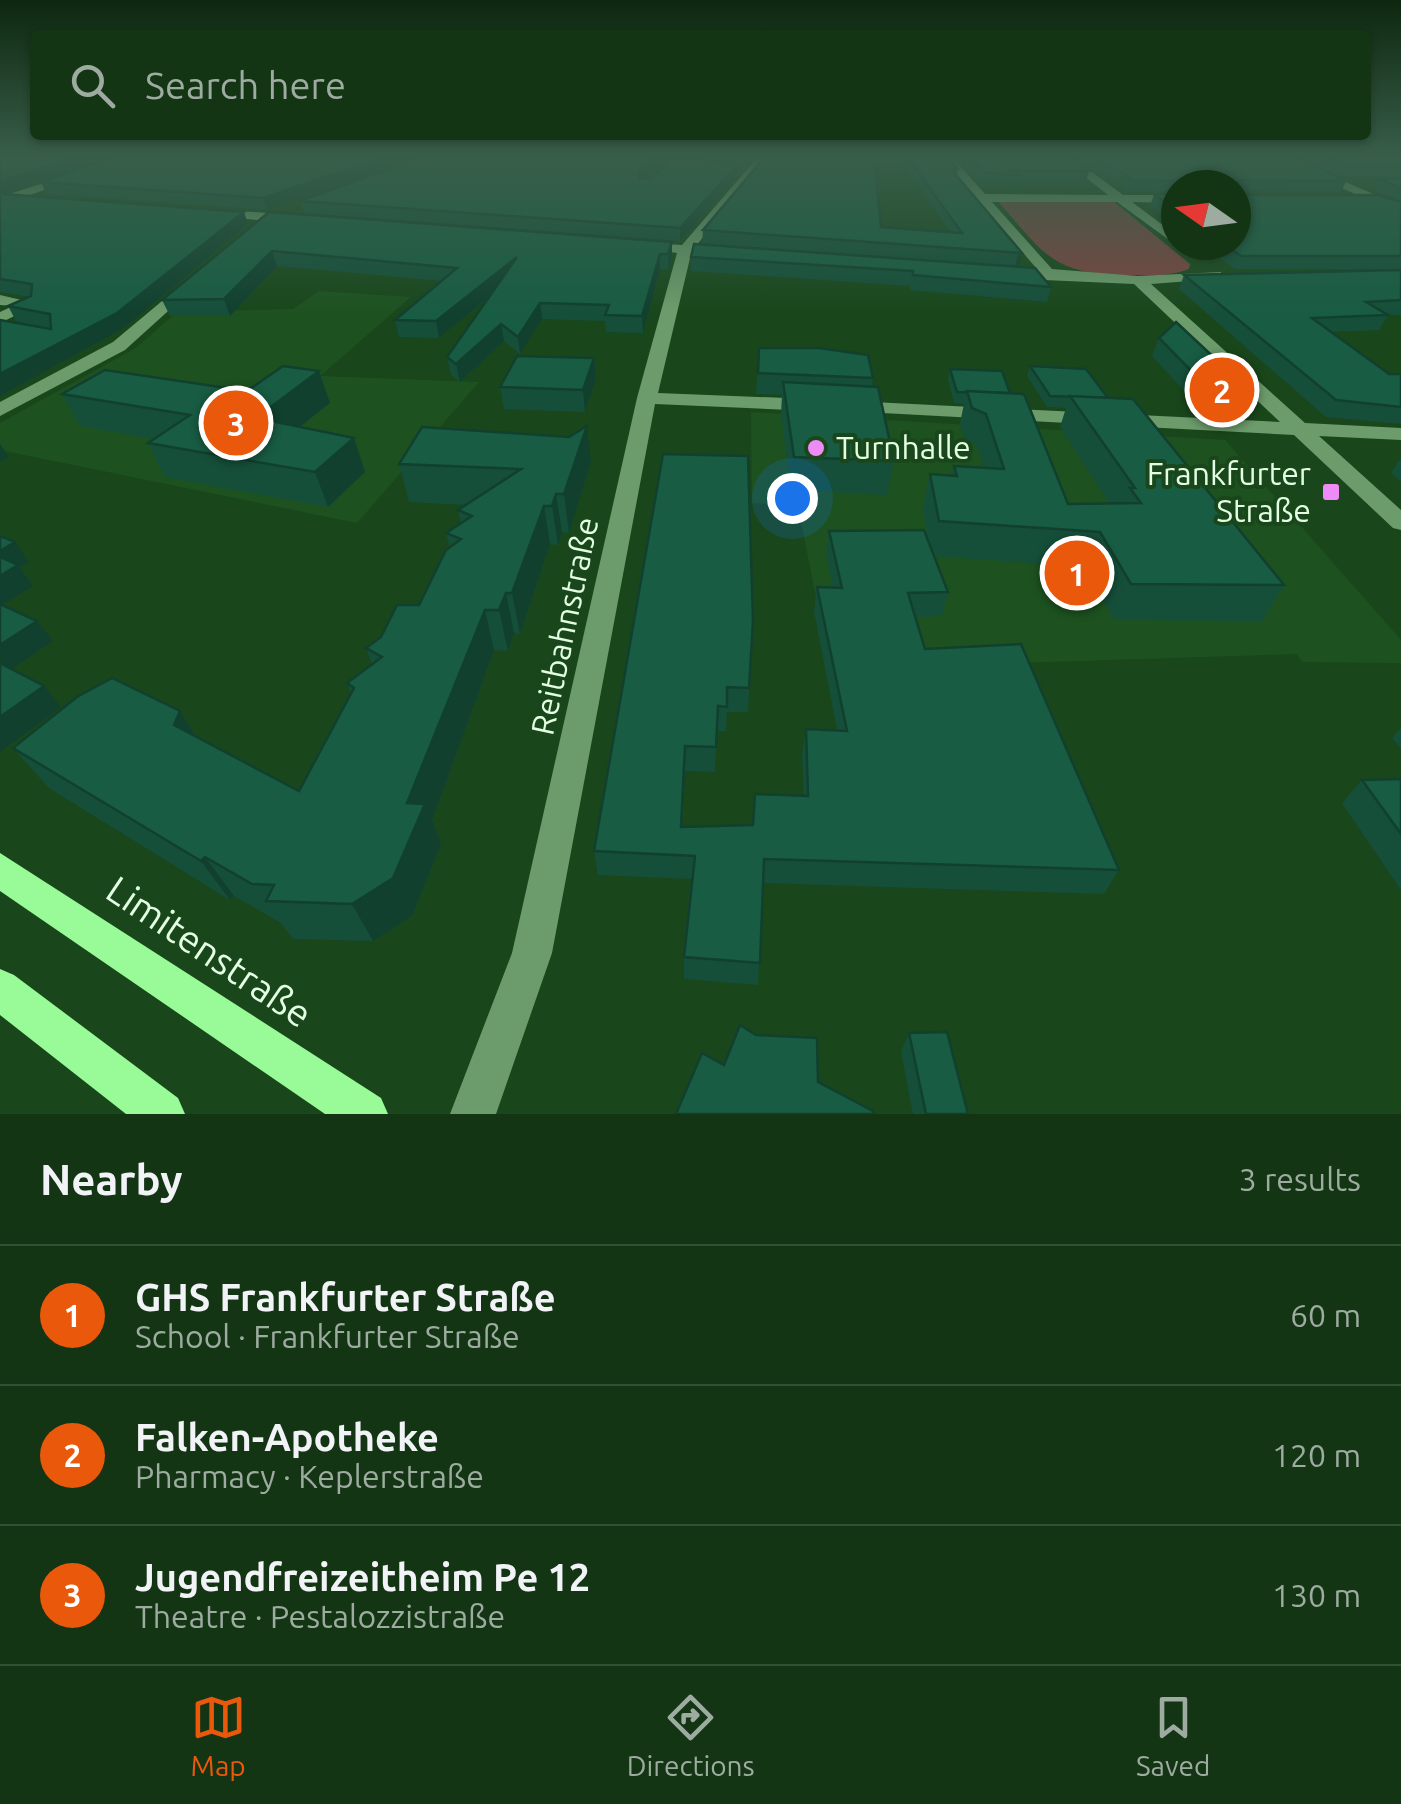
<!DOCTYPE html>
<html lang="en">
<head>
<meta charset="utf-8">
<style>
	:root { --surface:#133514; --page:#204022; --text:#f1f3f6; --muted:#9daba0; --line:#325034; --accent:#ea580c }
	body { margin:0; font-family:Ubuntu,sans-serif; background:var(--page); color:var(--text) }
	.compass { position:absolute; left:1161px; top:170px; width:90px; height:90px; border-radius:50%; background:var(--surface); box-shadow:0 2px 8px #0004; rotate:284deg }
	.you { position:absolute; left:792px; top:498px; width:35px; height:35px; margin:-25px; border:8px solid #fff; border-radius:50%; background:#1a73e8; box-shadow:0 0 0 15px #1a73e833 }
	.badge { display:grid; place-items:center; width:65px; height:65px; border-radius:50%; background:var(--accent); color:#fff; font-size:32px; font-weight:700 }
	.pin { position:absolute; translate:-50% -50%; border:5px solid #fff; box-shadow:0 2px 10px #0006 }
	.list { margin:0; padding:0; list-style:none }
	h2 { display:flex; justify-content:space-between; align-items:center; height:130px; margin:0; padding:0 40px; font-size:42px }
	h2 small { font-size:32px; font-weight:400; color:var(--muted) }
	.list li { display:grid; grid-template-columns:65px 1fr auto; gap:30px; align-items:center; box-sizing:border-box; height:140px; padding:0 40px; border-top:2px solid var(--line) }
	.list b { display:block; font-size:38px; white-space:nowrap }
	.list p { margin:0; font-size:32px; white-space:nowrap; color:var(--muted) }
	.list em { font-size:32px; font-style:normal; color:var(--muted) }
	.icon { flex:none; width:55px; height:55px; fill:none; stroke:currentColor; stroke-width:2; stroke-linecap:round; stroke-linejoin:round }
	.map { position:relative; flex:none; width:1401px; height:1114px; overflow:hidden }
	.search { position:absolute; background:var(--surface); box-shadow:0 2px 8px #0004; left:30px; right:30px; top:30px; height:110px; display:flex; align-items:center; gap:25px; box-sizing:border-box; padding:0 35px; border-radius:10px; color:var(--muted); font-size:38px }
	.sheet { height:550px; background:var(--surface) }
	nav { display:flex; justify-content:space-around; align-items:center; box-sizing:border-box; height:140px; border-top:2px solid var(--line); background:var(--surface); font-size:28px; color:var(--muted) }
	nav a { display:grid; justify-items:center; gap:5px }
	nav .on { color:var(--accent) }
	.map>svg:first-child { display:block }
</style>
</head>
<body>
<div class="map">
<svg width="1401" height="1114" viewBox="0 0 1401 1114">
	<rect width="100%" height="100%" fill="#19471b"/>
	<g fill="#1d5220">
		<polygon points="319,291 411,297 320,376 479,382 357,523 0,450 0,423 136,348 177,312 293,309"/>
		<polygon points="751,412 1225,440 1401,640 1401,663 1302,662 1297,654 830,669 798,506 752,503"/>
	</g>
	<path fill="#7e4441" d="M1107,196L1190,264L1189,269C1169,277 1148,275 1127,275C1049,275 1042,250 994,197Z"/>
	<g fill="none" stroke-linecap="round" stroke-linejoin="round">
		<g fill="#6d9c6c" fill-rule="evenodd">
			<polygon points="123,158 139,158 0,205 0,197"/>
			<polygon points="757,158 768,158 695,247 728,250 728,256 691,254 658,393 812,399 822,405 812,411 655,404 552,953 496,1114 450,1114 512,953 637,398 677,253 631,246 638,242 682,245"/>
			<polygon points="942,158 953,158 985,194 1108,195 1061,158 1073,158 1123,195 1176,195 1176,203 1132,202 1176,235 1176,245 1117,202 992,202 1052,269 1138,276 1221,272 1221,278 1216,279 1151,284 1305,423 1401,428 1401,440 1319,436 1401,510 1401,530 1393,528 1294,435 845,411 845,403 852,401 1280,422 1134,284 1002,278 1002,272 1037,269"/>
			<polygon points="1276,158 1290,158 1401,206 1401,215"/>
			<polygon points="214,209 294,215 300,219 294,223 210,216"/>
			<polygon points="186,281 198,284 125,350 0,416 0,402 113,342"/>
			<polygon points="0,295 39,304 0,323 0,312 13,306 0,305"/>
		</g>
		<g fill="#98fb98" fill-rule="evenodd">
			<polygon points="0,853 381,1098 388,1114 325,1114 0,891"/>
			<polygon points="0,969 14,975 178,1098 185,1114 126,1114 0,1015"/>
		</g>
	</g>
	<g fill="#154f3a">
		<polygon points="0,158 111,158 4,194 248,224 124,328 0,396 0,320 51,329 16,321 8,306 29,297 0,292"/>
		<polygon points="112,158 414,158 266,210 46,194 41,182"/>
		<polygon points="420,158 670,158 642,179 737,175 680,241 304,213 300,201"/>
		<polygon points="697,158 753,158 748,162"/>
		<polygon points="898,158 948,158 958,169 957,176 1022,253 1019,267 1051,287 1047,302 910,290 910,286 691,271 691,257 904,259 702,243 703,230 881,227 950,232"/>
		<polygon points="958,158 1073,158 1089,171 1086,182 1019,182 1018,187 980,183"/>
		<polygon points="1079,158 1298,158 1346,181 1341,192 1240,191 1241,195 1401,202 1401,269 1235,269 1202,245 1236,245 1236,185 1176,185 1176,192 1129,191"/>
		<polygon points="1299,158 1401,158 1401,177 1343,177"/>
		<polygon points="1401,178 1401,202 1374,190 1380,179"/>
		<polygon points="1154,194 1176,194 1176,226 1150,206"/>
		<polygon points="269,212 672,242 672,256 669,269 660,269 643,333 606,332 605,321 542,319 520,354 504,341 460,382 451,375 447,357 489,297 439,338 399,337 395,320 441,281 277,266 230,316 170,316 162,300"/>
		<polygon points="1401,270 1401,315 1388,315 1379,330 1331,332 1389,374 1401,374 1401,424 1326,417 1179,289 1184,275"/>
		<polygon points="1159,338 1252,393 1242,412 1204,412 1152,356"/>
		<polygon points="759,348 873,378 872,386 894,461 887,495 791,490 781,414 782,395 756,394"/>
		<polygon points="594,358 596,379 585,412 504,409 500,387"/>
		<polygon points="1030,366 1108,398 1284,585 1262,621 1114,620 1086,567 934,556 948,592 942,616 915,617 925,649 1119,870 1104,894 763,883 758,985 684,979 684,957 692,879 598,875 594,851 753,621 748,712 727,712 726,731 717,731 715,772 685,771 683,827 753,825 804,796 802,754 806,729 837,730 814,611 817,587 833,588 826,555 829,531 928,540 923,508 930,474 951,476 954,466 984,468 977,446 965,440 960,423 964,404 954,403 948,379 950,369 1010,393 1068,504 1109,503 1060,427 1066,408 1047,407 1027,376"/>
		<polygon points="247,391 330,403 299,427 354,438 365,472 328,507 165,477 148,443 154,439 80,426 62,394"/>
		<polygon points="1401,458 1401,482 1391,473"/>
		<polygon points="591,462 569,533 562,532 558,545 550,544 520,634 514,633 508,651 494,650 432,820 441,844 412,916 373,941 293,939 281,923 234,896 230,900 49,788 13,748 180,711 197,737 299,791 351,693 347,683 372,664 366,648 419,605 450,548 446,533 461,523 458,510 467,505 409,502 399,464"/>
		<polygon points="1401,728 1401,749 1392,738"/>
		<polygon points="1401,779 1401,890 1342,803 1362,780"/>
		<polygon points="909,1033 968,1114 913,1114 901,1052"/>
	</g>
	<g fill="#11402f">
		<polygon points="74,158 111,158 3,194 0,199 0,182"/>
		<polygon points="381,158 414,158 266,210 263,198"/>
		<polygon points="654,158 670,158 640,180 639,190 639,169"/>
		<polygon points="738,164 737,175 680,241 680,228"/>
		<polygon points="244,212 248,224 124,328 0,396 0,374"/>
		<polygon points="672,242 672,256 669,269 668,254"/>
		<polygon points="272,251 277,266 230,316 224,299"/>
		<polygon points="1022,253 1019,267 1015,267 1018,254"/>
		<polygon points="660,254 660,269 643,333 642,316"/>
		<polygon points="517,257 519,272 439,338 436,321"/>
		<polygon points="540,303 542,319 520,354 518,337"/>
		<polygon points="501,324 504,341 460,382 456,364"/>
		<polygon points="594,358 596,379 585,412 583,390"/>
		<polygon points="319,371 330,403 269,451 256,418"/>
		<polygon points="587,426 591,462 569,533 564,494"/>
		<polygon points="354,438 365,472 328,507 315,472"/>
		<polygon points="0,444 9,457 0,462"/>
		<polygon points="556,494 562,532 558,545 552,506"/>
		<polygon points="544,506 550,544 520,634 512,593"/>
		<polygon points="15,542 29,562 20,568 33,586 0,606 0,551"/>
		<polygon points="506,593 514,633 508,651 499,610"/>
		<polygon points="485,610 494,650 432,820 441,844 412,916 373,941 352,904 407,803"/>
		<polygon points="37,621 53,641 1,676 0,645"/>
		<polygon points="44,686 61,707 0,752 0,717"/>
		<polygon points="180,711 206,752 174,725"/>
		<polygon points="685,746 685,771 681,851 681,827"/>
		<polygon points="205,857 234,896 230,900 201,861"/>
	</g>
	<g fill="#185c43" stroke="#11402f" stroke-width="2.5">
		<polygon points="0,158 74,158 0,182"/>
		<polygon points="112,158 381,158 263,198 41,182"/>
		<polygon points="420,158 654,158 639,169 639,178 650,179 675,159 738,164 680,228 300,201"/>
		<polygon points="764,158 874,158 881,227 962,233 908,158 948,158 958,169 951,169 1022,253 703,230"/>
		<polygon points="970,158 1073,158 1089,171 1013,171 1021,176 983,172"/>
		<polygon points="1099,158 1298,158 1346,181 1241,180 1237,183 1241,195 1378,195 1401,202 1401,256 1241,256 1225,245 1236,245 1236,185 1183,185 1183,181 1133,180"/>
		<polygon points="1329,158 1401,158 1401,166 1348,166"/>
		<polygon points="1401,178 1401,188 1380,179"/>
		<polygon points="0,191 4,194 244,212 117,313 0,374 0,320 51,329 50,314 8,306 31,296 32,284 0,279"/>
		<polygon points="1154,194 1176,194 1176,210"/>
		<polygon points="269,212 672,242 668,254 660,254 642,316 605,315 609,305 540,303 518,337 501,324 456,364 447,357 517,257 436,321 395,320 457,268 272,251 224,299 162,300"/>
		<polygon points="694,244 1035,268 1051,287 913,275 913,271 691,257"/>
		<polygon points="1401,270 1401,300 1366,302 1388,315 1312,318 1389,374 1401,374 1401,407 1336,400 1184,275"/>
		<polygon points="1176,322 1252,393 1213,393 1159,338"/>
		<polygon points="759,348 819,348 868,355 873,378 758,373"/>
		<polygon points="517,356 594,358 583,390 500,387"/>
		<polygon points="283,366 319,371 256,418 354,438 315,472 148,443 190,415 62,394 105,370 247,391"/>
		<polygon points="1030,366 1086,369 1108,398 1050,396"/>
		<polygon points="950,369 1002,371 1010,393 957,392"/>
		<polygon points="783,382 878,387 894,461 794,457"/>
		<polygon points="967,391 1024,394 1068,504 1141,503 1130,488 1135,488 1070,396 1133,399 1284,585 1131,584 1100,532 939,521 930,474 957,476 954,466 1004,469 986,414 972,408"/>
		<polygon points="587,426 564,494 556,494 552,506 544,506 512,593 506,593 499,610 485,610 407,803 425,804 393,878 352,904 266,901 274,885 252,884 205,857 201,861 13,748 77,697 112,678 180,711 174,725 299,791 354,688 347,683 382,657 366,648 381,637 397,605 419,605 446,550 461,539 446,533 472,516 458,510 521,469 399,464 422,427 569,437"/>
		<polygon points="663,454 748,456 753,621 749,688 727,687 727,707 718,706 716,747 685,746 681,827 753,825 755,794 808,796 806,729 847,731 817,587 842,588 829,531 924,530 948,592 908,593 925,649 1021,644 1119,870 764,859 760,963 684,957 695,856 594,851"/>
		<polygon points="0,536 15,542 0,551"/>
		<polygon points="0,557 18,565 0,576"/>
		<polygon points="0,604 37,621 0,645"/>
		<polygon points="0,663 44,686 0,717"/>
		<polygon points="1401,779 1401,834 1362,780"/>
		<polygon points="740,1025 756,1035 817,1038 818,1082 873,1111 873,1114 676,1114 702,1053 724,1065"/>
		<polygon points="947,1032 968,1114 926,1114 909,1033"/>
	</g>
	<linearGradient id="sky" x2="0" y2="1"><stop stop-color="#0e270f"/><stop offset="0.5" stop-color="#385e4a"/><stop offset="1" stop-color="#385e4a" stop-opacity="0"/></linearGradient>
	<rect width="1401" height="314" fill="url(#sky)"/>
	<g fill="#ef8bf7" stroke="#19471b" stroke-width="4">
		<circle cx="816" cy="448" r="10"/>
		<rect x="1321" y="482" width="20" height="20" rx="5"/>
	</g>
	<g text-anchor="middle" stroke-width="8" stroke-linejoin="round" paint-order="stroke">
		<g font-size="32" fill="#e4fee3" stroke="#19471b" text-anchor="start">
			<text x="836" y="459">Turnhalle</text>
			<text x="1311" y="485" text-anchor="end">Frankfurter<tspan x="1311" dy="37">Straße</tspan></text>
		</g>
		<g font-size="32" fill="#e4fee3" stroke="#19471b">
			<text transform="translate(565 626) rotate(-78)" y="11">Reitbahnstraße</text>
		</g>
		<g font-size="38" fill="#e4fee3" stroke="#19471b">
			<text transform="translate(209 952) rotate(34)" y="13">Limitenstraße</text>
		</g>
	</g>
</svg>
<svg class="compass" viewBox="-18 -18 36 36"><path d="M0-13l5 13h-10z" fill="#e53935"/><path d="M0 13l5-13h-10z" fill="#9daba0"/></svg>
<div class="you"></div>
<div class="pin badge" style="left:1077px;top:573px">1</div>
<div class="pin badge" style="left:1222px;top:390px">2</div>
<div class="pin badge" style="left:236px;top:423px">3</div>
<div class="search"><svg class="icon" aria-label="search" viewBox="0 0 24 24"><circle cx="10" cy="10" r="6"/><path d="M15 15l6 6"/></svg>Search here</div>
</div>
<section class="sheet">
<h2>Nearby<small>3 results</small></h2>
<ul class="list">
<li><span class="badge">1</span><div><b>GHS Frankfurter Straße</b><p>School · Frankfurter Straße</p></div><em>60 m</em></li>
<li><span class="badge">2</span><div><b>Falken-Apotheke</b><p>Pharmacy · Keplerstraße</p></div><em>120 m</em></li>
<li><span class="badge">3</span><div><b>Jugendfreizeitheim Pe 12</b><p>Theatre · Pestalozzistraße</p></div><em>130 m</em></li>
</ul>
</section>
<nav>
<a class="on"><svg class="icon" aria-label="map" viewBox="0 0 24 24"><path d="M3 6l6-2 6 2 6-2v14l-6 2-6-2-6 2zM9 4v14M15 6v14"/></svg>Map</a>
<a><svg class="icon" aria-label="directions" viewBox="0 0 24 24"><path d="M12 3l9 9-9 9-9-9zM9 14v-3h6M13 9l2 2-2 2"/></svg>Directions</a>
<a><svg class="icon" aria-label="saved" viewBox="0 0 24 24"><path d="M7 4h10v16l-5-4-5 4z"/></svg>Saved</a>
</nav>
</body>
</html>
